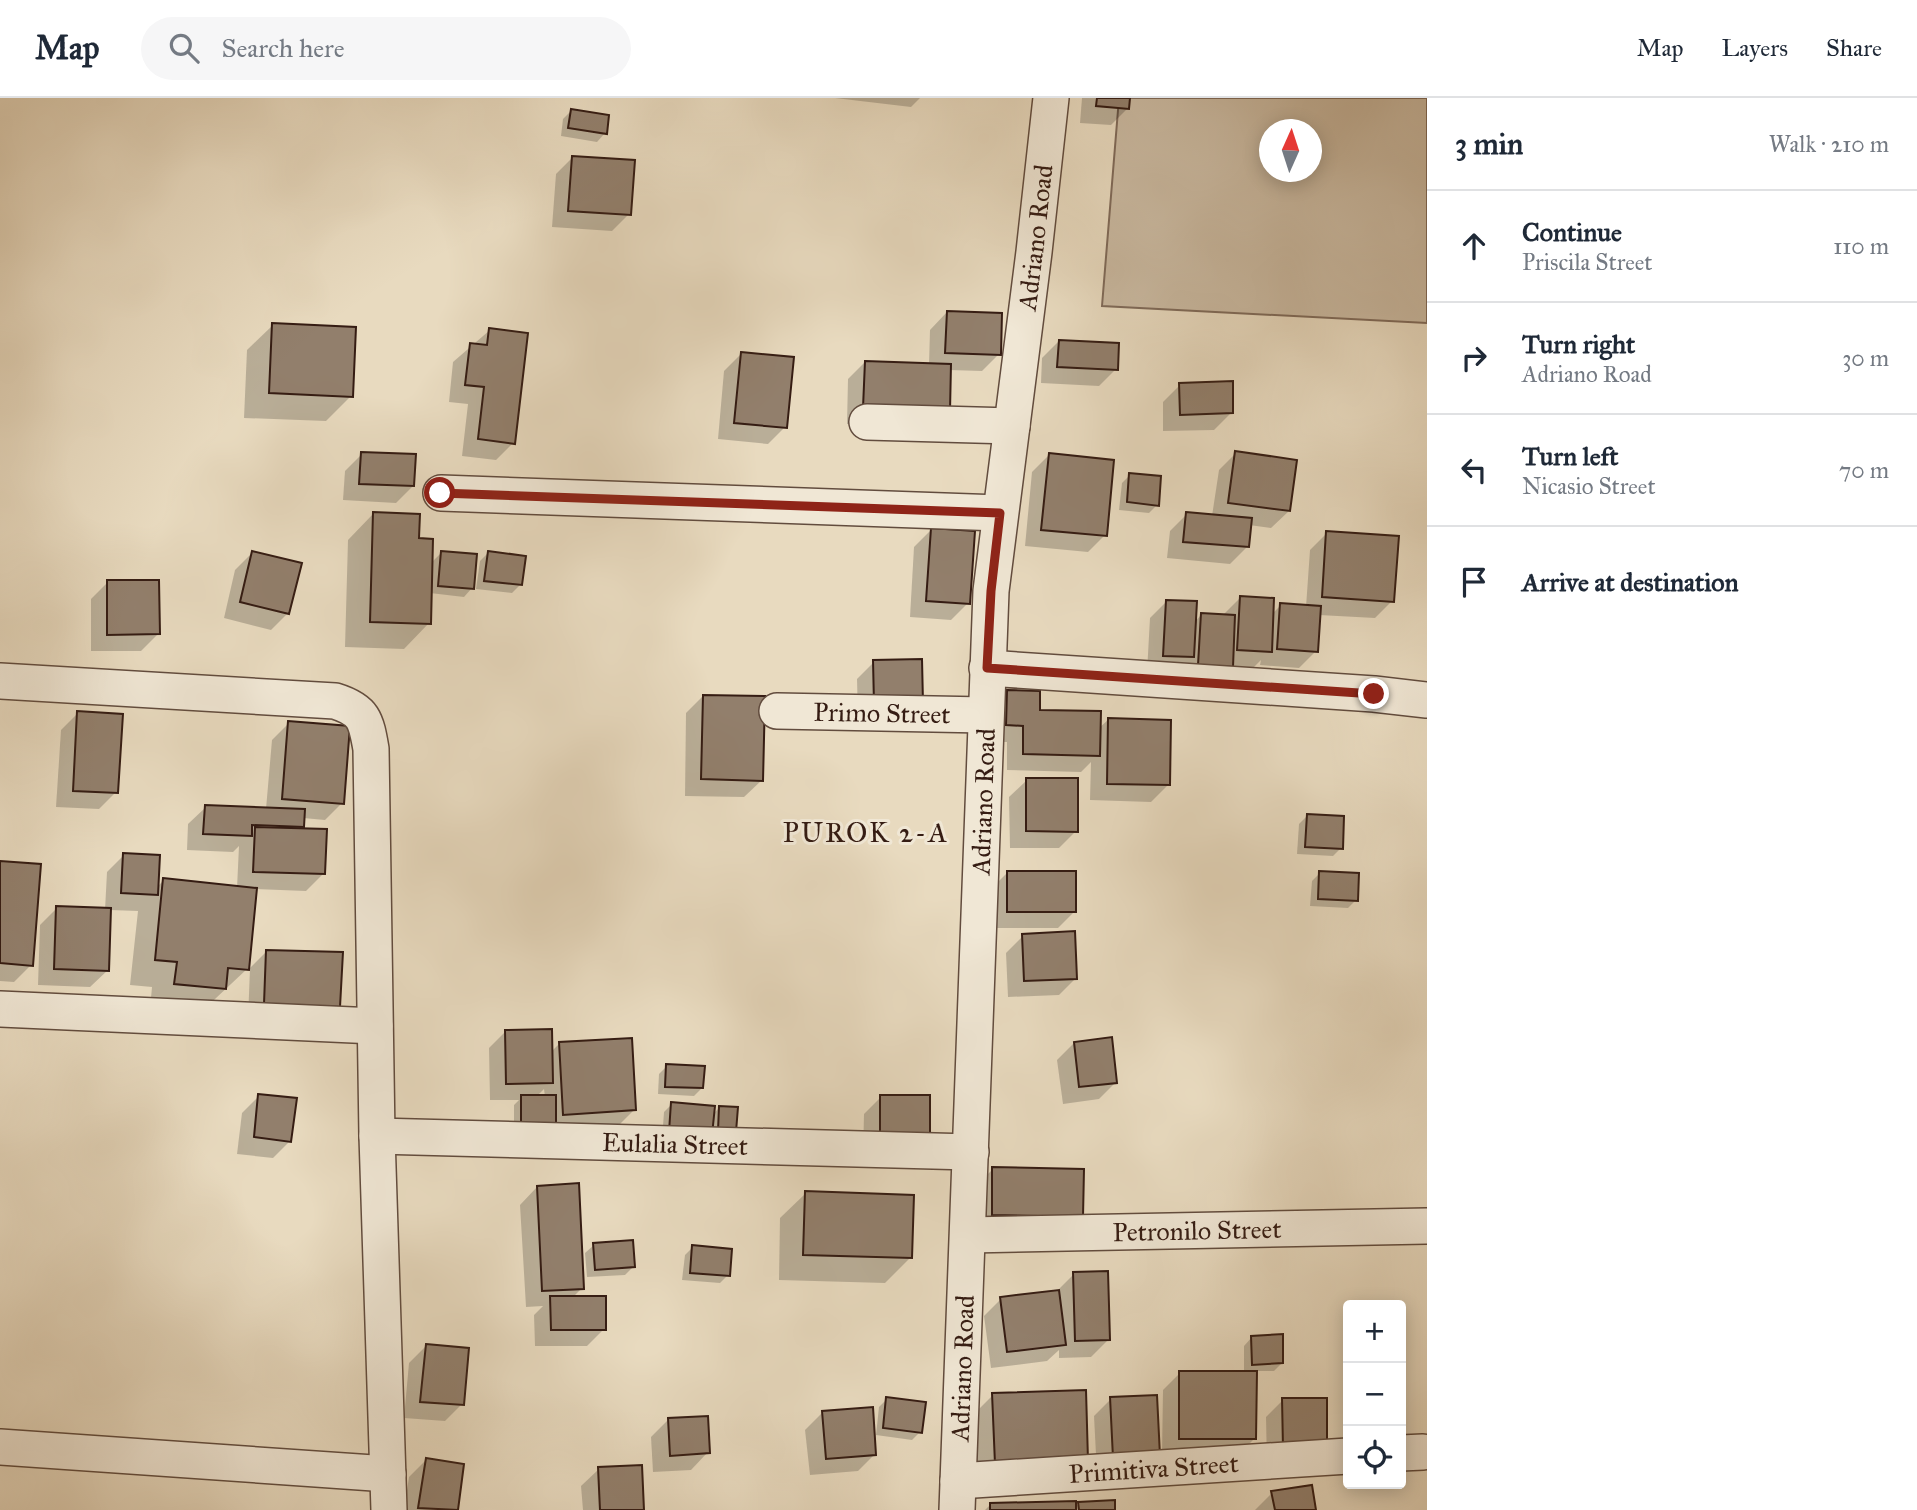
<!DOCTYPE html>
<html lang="en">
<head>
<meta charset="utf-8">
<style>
	:root { --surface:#fff; --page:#f6f6f7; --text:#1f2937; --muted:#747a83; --line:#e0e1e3 }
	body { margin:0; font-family:"IM FELL Great Primer",serif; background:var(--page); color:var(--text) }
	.controls { position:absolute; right:21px; bottom:21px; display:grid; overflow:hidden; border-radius:7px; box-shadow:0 4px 18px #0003 }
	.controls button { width:63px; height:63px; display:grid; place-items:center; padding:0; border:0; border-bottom:2px solid var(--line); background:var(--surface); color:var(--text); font:35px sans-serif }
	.compass { position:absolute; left:1259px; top:21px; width:63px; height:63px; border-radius:50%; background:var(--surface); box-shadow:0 4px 18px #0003; rotate:3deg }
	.stop { position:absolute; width:21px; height:21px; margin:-16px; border:5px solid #8f2418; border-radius:50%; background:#fff }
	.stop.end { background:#8f2418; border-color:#fff; box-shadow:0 2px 7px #0008 }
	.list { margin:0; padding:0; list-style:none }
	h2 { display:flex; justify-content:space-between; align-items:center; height:91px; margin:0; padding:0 28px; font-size:30px }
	h2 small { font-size:23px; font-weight:400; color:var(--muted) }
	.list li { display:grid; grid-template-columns:46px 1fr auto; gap:21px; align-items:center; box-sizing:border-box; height:112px; padding:0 28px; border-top:2px solid var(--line) }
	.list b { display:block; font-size:26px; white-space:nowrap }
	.list p { margin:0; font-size:23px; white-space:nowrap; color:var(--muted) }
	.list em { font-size:23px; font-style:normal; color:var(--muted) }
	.icon { flex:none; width:38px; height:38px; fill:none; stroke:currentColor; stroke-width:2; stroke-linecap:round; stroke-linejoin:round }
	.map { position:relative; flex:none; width:1427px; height:1412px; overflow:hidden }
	header { display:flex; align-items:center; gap:42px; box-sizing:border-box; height:98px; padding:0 35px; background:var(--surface); border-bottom:2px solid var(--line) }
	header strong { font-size:33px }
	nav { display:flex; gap:38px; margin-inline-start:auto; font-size:24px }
	.search { width:490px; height:63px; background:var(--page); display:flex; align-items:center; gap:18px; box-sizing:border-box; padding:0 24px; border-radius:38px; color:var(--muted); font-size:26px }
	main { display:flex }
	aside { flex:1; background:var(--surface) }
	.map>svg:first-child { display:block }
</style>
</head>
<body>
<header>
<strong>Map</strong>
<div class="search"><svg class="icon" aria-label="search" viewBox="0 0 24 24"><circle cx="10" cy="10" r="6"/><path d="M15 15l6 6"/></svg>Search here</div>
<nav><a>Map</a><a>Layers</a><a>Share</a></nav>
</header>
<main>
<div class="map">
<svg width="1427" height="1412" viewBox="0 0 1427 1412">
	<rect width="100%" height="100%" fill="#e8dabf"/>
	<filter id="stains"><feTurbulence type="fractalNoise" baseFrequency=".00286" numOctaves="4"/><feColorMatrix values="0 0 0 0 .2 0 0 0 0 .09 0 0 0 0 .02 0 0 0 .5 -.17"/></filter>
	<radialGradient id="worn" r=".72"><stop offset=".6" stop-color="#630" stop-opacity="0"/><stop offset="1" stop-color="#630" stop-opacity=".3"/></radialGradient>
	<path fill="#cabaa2" stroke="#806b5a" stroke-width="2" fill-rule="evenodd" d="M1119,0H1427V225L1102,208ZM1269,32H1311V74H1269Z"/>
	<g fill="#0003" fill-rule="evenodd">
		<polygon points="835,0 920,0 911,9"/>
		<polygon points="1082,0 1128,0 1128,10 1111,27 1080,25"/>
		<polygon points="571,13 605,35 597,44 561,38 563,21"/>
		<polygon points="573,59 629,116 612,133 552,129 556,76"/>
		<polygon points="947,214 999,256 982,273 949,272 931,329 847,326 848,281 865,264 929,267 930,232"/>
		<polygon points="273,227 351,298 326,323 244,320 247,252"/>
		<polygon points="490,232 513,345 496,362 462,358 468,306 449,304 453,264"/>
		<polygon points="1059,243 1116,271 1099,288 1041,285 1042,260"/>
		<polygon points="741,256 785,329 768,346 718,341 724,273"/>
		<polygon points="1180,287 1231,315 1214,332 1163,333 1163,304"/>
		<polygon points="1236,355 1289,413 1271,430 1249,427 1247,449 1230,466 1167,460 1170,433 1187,416 1212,418 1219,372"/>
		<polygon points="362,356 413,388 396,405 343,402 345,373"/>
		<polygon points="1049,357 1105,437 1088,454 1025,448 1032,374"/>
		<polygon points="1130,377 1157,407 1149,415 1119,412 1122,385"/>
		<polygon points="373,416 417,442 431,465 442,454 472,490 464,499 430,495 429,525 404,551 345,549 348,442"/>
		<polygon points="931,432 968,505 951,522 910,519 914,449"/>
		<polygon points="1327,435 1392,503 1375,520 1319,517 1316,553 1299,570 1260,567 1261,562 1253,570 1230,569 1147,574 1150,520 1167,503 1194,525 1201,517 1222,518 1240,500 1272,516 1281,507 1306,509 1310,452"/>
		<polygon points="252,455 288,515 271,532 224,520 235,472"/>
		<polygon points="488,455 520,487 512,495 476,491 480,463"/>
		<polygon points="108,484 158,536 141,553 91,553 91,501"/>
		<polygon points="874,564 921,604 858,622 857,581"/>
		<polygon points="1008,594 1038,614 1098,631 1109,621 1168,687 1151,704 1090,702 1091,664 1081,674 1007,672 1007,644 989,644 990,611"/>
		<polygon points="703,598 762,682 744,699 685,698 686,615"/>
		<polygon points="78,615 116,694 99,711 56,709 61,632"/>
		<polygon points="289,625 342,705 325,722 303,720 303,728 299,732 323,776 306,793 255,791 247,871 199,916 150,911 152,889 130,887 138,813 110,812 108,872 90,889 38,887 40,827 57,810 105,812 107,774 124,757 157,789 164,782 237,790 239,748 233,754 187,752 188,726 206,709 266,711 272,642"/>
		<polygon points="1027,682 1076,733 1059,750 1010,750 1009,699"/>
		<polygon points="1307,718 1341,750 1333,758 1297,756 1299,726"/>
		<polygon points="0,765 31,867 14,884 0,883"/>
		<polygon points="1007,775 1075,813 1058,830 990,830 990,792"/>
		<polygon points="1320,775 1356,802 1348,810 1310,808 1312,783"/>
		<polygon points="1023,838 1076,880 1059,897 1008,899 1006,855"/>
		<polygon points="267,853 341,856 248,922 250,870"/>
		<path d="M506,933L551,954L560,945L634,1012L617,1029L514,1037V1007L519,1002H490L489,950ZM544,991L545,999H536Z"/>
		<polygon points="1074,945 1116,984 1099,1001 1063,1006 1057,962"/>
		<polygon points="667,968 702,990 694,998 658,996 659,976"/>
		<polygon points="259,998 290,1043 273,1060 237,1056 242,1015"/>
		<polygon points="881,999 928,1040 863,1057 864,1016"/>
		<polygon points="672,1006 712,1017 719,1010 735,1033 662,1042 664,1014"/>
		<polygon points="993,1071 1065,1135 976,1134 976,1088"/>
		<polygon points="537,1089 582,1190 572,1200 604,1231 587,1248 535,1248 534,1217 543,1208 526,1209 520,1107"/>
		<polygon points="806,1095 910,1160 885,1185 779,1182 780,1120"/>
		<polygon points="594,1147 634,1168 625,1177 587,1179 585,1155"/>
		<polygon points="693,1149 728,1177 720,1185 682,1182 685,1157"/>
		<polygon points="1074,1176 1108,1242 1091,1259 1059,1260 1059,1252 1047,1263 991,1270 984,1218 1001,1201 1057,1193"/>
		<polygon points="1252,1239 1282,1265 1274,1273 1255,1273 1255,1340 1238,1357 1162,1357 1163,1292 1180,1275 1244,1275 1244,1248"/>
		<polygon points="426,1248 462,1306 445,1323 404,1320 409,1265"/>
		<polygon points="1085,1294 970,1391 968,1322 993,1297"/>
		<polygon points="887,1301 920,1334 912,1342 876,1337 879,1309"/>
		<polygon points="1111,1301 1158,1357 1097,1376 1094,1318"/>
		<polygon points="1283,1302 1325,1302 1267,1366 1266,1319"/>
		<polygon points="822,1315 875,1356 858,1373 810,1377 805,1332"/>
		<polygon points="668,1322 708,1354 691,1372 653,1374 651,1339"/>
		<polygon points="426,1362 462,1367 456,1412 404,1412 409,1379"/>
		<polygon points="599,1371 642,1412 583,1412 581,1388"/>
		<polygon points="1272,1395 1314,1412 1255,1412"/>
		<polygon points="1079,1406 1113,1412 985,1412 990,1407 1074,1410"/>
	</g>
	<g fill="#927f6c" stroke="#351c13" stroke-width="2">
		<polygon points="1097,0 1130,0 1129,11 1096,8"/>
		<polygon points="571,11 609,17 607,36 568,30"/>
		<polygon points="572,58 635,62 631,117 568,113"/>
		<polygon points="947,213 1002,215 1001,257 945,255"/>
		<polygon points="272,225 356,229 353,299 269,295"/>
		<polygon points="489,230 528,235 515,346 478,341 484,289 465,287 470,245 487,247"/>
		<polygon points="1059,242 1119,245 1118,272 1057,269"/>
		<polygon points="741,254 794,259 787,330 734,325"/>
		<polygon points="865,263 951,266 950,313 863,310"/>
		<polygon points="1233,283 1233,315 1180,317 1179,285"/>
		<polygon points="1235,353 1297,362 1290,413 1228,405"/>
		<polygon points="361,354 416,356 414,388 359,386"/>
		<polygon points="1049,355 1114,362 1107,438 1041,432"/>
		<polygon points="1129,375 1161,378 1159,408 1127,404"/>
		<polygon points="373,414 420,416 419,440 433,441 431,526 370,524"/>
		<polygon points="1186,414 1252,420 1249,449 1183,444"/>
		<polygon points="931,430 975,433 970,506 926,503"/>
		<polygon points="1326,433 1399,438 1394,504 1322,499"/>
		<polygon points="252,453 302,465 289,516 240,504"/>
		<polygon points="441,453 477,456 474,491 438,488"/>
		<polygon points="488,453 526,458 522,487 484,483"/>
		<polygon points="107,482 159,482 160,536 107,537"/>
		<polygon points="1240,498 1274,500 1272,554 1237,552"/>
		<polygon points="1166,502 1197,503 1194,559 1163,558"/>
		<polygon points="1280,505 1321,508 1318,554 1277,551"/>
		<polygon points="1201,515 1235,517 1233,569 1198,567"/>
		<polygon points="922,561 923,605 874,606 873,562"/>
		<polygon points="1007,592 1040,593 1040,612 1101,613 1100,658 1023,656 1023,628 1006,627"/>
		<polygon points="703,597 765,598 763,683 701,681"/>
		<polygon points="77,613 123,616 118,695 73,693"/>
		<polygon points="1108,620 1171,622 1170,687 1107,686"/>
		<polygon points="288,623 350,628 344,706 282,701"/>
		<polygon points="1026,680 1078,680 1078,734 1026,733"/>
		<polygon points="205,707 305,711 304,729 252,727 252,738 203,736"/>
		<polygon points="1307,716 1344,718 1343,751 1305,749"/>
		<polygon points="255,729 327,731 325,776 253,774"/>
		<polygon points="123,755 160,757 158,797 121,795"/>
		<polygon points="0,763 41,766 33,868 0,865"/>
		<rect x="1007" y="773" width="69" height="41"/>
		<polygon points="1319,773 1359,775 1358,803 1318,801"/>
		<polygon points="163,780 257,790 249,872 228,870 226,891 174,886 177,864 155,862"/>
		<polygon points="56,808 111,810 109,873 54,871"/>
		<polygon points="1075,833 1077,881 1024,883 1022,836"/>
		<polygon points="266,852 343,854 340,909 264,906"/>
		<polygon points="552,931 553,985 506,986 505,932"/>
		<polygon points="1112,939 1117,985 1079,989 1074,944"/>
		<polygon points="632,940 636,1012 563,1017 559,944"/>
		<polygon points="666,966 705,968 703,990 665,989"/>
		<polygon points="258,996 297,1000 291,1044 254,1039"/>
		<polygon points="521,997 556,997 556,1029 521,1030"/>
		<rect x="880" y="997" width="50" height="44"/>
		<polygon points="671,1004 715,1008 712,1037 669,1034"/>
		<polygon points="719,1008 738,1009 736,1034 718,1033"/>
		<polygon points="992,1069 1084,1071 1083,1119 992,1117"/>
		<polygon points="579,1085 584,1191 542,1193 537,1088"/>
		<polygon points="805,1093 914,1097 912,1160 803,1157"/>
		<polygon points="633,1142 635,1169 595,1172 593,1145"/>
		<polygon points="692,1147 732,1151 730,1178 690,1175"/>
		<polygon points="1108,1173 1110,1242 1075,1243 1073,1174"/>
		<polygon points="1059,1192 1066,1247 1007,1254 1000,1199"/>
		<polygon points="550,1198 606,1198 606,1232 551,1232"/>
		<polygon points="1283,1236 1283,1265 1252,1267 1251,1238"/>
		<polygon points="426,1246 469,1250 464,1307 420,1304"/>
		<polygon points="1179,1273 1257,1273 1256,1341 1179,1341"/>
		<polygon points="1086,1292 1088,1363 995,1366 992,1295"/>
		<polygon points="1157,1297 1160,1358 1113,1360 1110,1299"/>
		<polygon points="886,1299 926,1304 922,1335 883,1330"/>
		<polygon points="1282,1300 1327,1300 1327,1349 1283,1350"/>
		<polygon points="873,1309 876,1357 826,1361 822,1313"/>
		<polygon points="708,1318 710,1355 670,1358 668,1320"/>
		<polygon points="426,1360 464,1366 458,1412 418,1410"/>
		<polygon points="642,1367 644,1412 600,1412 598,1369"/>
		<polygon points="1312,1387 1316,1412 1275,1412 1271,1393"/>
		<polygon points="1115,1402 1115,1412 1079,1412 1078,1404"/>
		<polygon points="1076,1403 1076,1412 990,1412 990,1405"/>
	</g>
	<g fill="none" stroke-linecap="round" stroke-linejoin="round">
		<g stroke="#624c3e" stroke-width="38">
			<g id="minor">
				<polyline points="867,324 1012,328"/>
				<polyline points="441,395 1000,415"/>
				<polyline points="987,570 1374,596 1427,602"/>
				<path d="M0,583L335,603C364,612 366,622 371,651L377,1038L389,1412"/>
				<path id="s1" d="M777,613L985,617"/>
				<polyline points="0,911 375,928"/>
				<path id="s2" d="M377,1038L971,1054"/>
				<path id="s3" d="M968,1137L1427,1128"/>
				<polyline points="0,1349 388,1376"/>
				<polyline points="1401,1355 1423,1354"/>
				<path id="s4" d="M958,1383L1348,1358"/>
				<path id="s5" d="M957,1412L991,493L1034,154L1051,0"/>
			</g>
		</g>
		<use href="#minor" stroke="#f0e7d5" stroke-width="35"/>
	</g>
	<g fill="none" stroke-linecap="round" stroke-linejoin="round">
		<polyline stroke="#8f2418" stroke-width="9" points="440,395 1000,415 991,493 987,570 1374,596"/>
	</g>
	<g text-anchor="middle" stroke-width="6" stroke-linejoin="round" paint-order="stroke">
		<g font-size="26" fill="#351c13" stroke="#f0e7d5">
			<text dy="9" stroke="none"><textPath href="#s5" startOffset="1276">Adriano Road</textPath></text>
			<text dy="9" stroke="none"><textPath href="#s1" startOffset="105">Primo Street</textPath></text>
			<text dy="9" stroke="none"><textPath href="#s5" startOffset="709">Adriano Road</textPath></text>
			<text dy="9" stroke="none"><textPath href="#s2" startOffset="298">Eulalia Street</textPath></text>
			<text dy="9" stroke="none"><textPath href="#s3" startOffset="229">Petronilo Street</textPath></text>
			<text dy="9" stroke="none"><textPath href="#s5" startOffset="142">Adriano Road</textPath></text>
			<text dy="9" stroke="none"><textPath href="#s4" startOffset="196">Primitiva Street</textPath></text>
		</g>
		<g font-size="28" letter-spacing="2" fill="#351c13" stroke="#f0e7d5">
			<text x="866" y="744">PUROK 2-A</text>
		</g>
	</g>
	<rect width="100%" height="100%" filter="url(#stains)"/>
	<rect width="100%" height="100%" fill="url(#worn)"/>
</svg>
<div class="controls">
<button>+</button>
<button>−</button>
<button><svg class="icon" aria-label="locate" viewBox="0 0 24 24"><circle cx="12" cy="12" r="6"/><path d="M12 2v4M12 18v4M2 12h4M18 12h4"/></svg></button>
</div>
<svg class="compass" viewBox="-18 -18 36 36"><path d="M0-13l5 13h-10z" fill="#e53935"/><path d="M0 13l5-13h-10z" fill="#747a83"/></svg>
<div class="stop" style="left:440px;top:395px"></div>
<div class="stop end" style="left:1374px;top:596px"></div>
</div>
<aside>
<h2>3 min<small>Walk · 210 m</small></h2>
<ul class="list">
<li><svg class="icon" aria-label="ahead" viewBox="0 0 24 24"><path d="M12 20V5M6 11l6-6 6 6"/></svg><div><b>Continue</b><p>Priscila Street</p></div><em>110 m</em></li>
<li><svg class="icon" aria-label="right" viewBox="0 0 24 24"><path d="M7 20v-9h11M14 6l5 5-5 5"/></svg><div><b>Turn right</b><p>Adriano Road</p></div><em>30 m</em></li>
<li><svg class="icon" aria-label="left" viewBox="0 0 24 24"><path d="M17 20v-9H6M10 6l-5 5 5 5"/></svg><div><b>Turn left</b><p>Nicasio Street</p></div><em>70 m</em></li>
<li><svg class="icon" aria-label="arrive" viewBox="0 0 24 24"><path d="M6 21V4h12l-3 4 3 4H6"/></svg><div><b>Arrive at destination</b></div></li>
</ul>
</aside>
</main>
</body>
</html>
